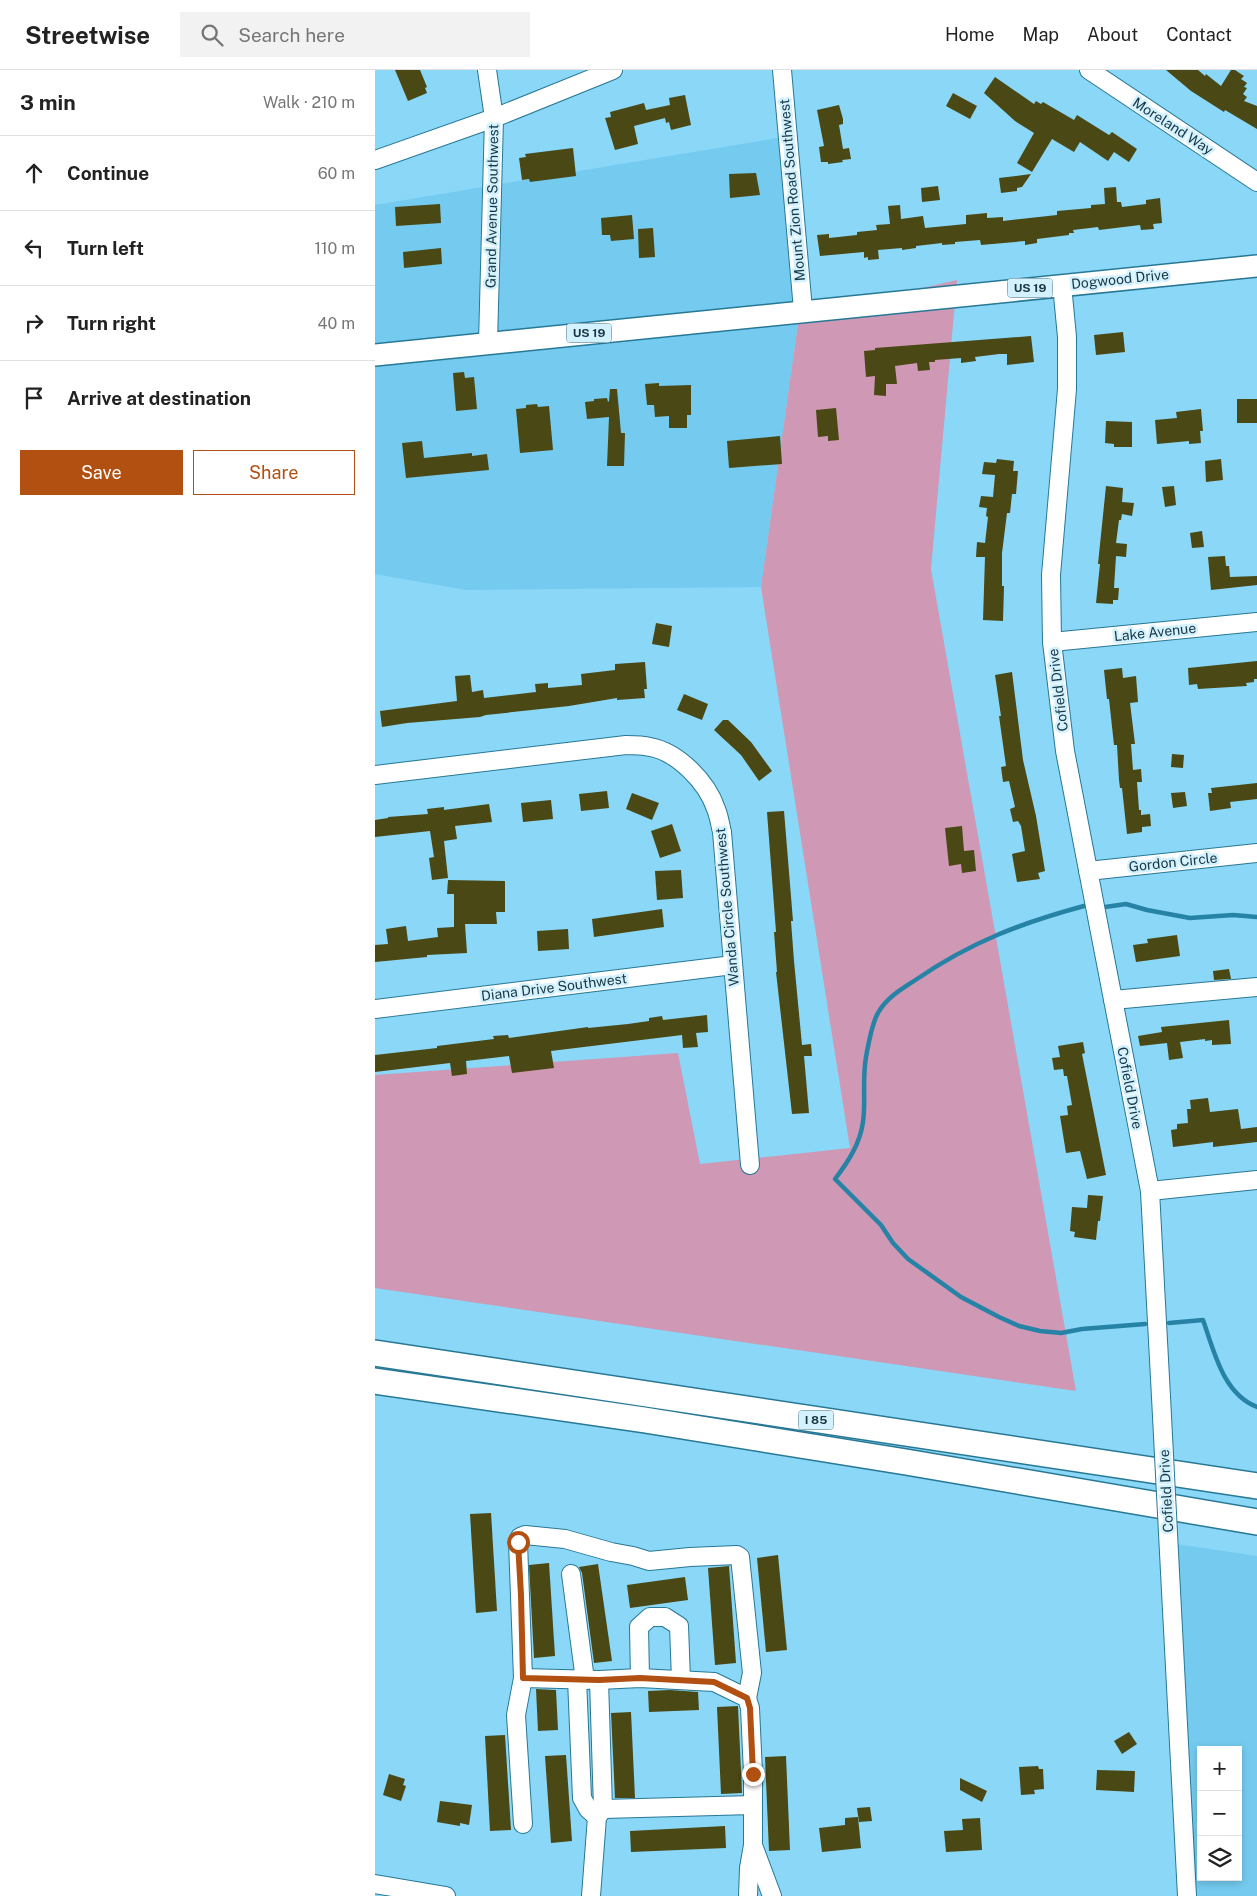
<!DOCTYPE html>
<html lang="en">
<head>
<meta charset="utf-8">
<style>
	:root { --surface:#fff; --page:#f2f2f2; --text:#222; --muted:#767676; --line:#e0e0e0; --accent:#b25012 }
	body { margin:0; font-family:"Public Sans",sans-serif; background:var(--page); color:var(--text) }
	.controls { position:absolute; right:15px; bottom:15px; display:grid; overflow:hidden; border-radius:0px; box-shadow:0 2px 8px #0003 }
	.controls button { width:45px; height:45px; display:grid; place-items:center; padding:0; border:0; border-bottom:1px solid var(--line); background:var(--surface); color:var(--text); font:25px sans-serif }
	.stop { position:absolute; width:15px; height:15px; margin:-11px; border:4px solid #b25012; border-radius:50%; background:#fff }
	.stop.end { background:#b25012; border-color:#fff; box-shadow:0 1px 5px #0008 }
	.list { margin:0; padding:0; list-style:none }
	h2 { display:flex; justify-content:space-between; align-items:center; height:65px; margin:0; padding:0 20px; font-size:21px }
	h2 small { font-size:16px; font-weight:400; color:var(--muted) }
	.list li { display:grid; grid-template-columns:32px 1fr auto; gap:15px; align-items:center; box-sizing:border-box; height:75px; padding:0 20px; border-top:1px solid var(--line) }
	.list b { display:block; font-size:19px; white-space:nowrap }
	.list em { font-size:16px; font-style:normal; color:var(--muted) }
	.actions { display:flex; gap:10px; padding:15px 20px }
	.actions a { flex:1; padding:11px 0; border:1px solid var(--accent); border-radius:0px; text-align:center; font-size:18px; color:var(--accent) }
	.actions .main { background:var(--accent); color:#fff }
	.icon { flex:none; width:28px; height:28px; fill:none; stroke:currentColor; stroke-width:2; stroke-linecap:round; stroke-linejoin:round }
	.map { position:relative; flex:none; width:882px; height:1826px; overflow:hidden }
	header { display:flex; align-items:center; gap:30px; box-sizing:border-box; height:70px; padding:0 25px; background:var(--surface); border-bottom:1px solid var(--line) }
	header strong { font-size:24px }
	nav { display:flex; gap:28px; margin-inline-start:auto; font-size:18px }
	.search { width:350px; height:45px; background:var(--page); display:flex; align-items:center; gap:12px; box-sizing:border-box; padding:0 18px; border-radius:0px; color:var(--muted); font-size:19px }
	main { display:flex }
	aside { flex:1; background:var(--surface) }
	.map>svg:first-child { display:block }
</style>
</head>
<body>
<header>
<strong>Streetwise</strong>
<div class="search"><svg class="icon" aria-label="search" viewBox="0 0 24 24"><circle cx="10" cy="10" r="6"/><path d="M15 15l6 6"/></svg>Search here</div>
<nav><a>Home</a><a>Map</a><a>About</a><a>Contact</a></nav>
</header>
<main>
<aside>
<h2>3 min<small>Walk · 210 m</small></h2>
<ul class="list">
<li><svg class="icon" aria-label="ahead" viewBox="0 0 24 24"><path d="M12 20V5M6 11l6-6 6 6"/></svg><div><b>Continue</b></div><em>60 m</em></li>
<li><svg class="icon" aria-label="left" viewBox="0 0 24 24"><path d="M17 20v-9H6M10 6l-5 5 5 5"/></svg><div><b>Turn left</b></div><em>110 m</em></li>
<li><svg class="icon" aria-label="right" viewBox="0 0 24 24"><path d="M7 20v-9h11M14 6l5 5-5 5"/></svg><div><b>Turn right</b></div><em>40 m</em></li>
<li><svg class="icon" aria-label="arrive" viewBox="0 0 24 24"><path d="M6 21V4h12l-3 4 3 4H6"/></svg><div><b>Arrive at destination</b></div></li>
</ul>
<div class="actions"><a class="main">Save</a><a>Share</a></div>
</aside>
<div class="map">
<svg width="882" height="1826" viewBox="0 0 882 1826">
	<rect width="100%" height="100%" fill="#8ad7f7"/>
	<g fill="#74cbef" fill-rule="evenodd">
		<polygon points="414,66 424,247 386,517 91,520 0,504 0,135"/>
		<path d="M794,1473L882,1486V1826H816ZM826,1680H863V1807H826Z"/>
	</g>
	<polygon fill="#cf98b5" points="582,210 556,499 701,1321 0,1218 0,1005 303,983 325,1094 475,1078 386,517 424,247"/>
	<g fill="none" stroke-linecap="round" stroke-linejoin="round">
		<g stroke="#2683a5" stroke-width="4.5">
			<path d="M709,836C646,853 596,872 542,909C527,919 512,927 503,943C497,953 493,976 491,987C487,1009 491,1031 488,1052C485,1074 473,1092 460,1109L506,1155L518,1173L533,1189L586,1227L624,1247L644,1256L665,1261L686,1263L707,1259L770,1254"/>
			<polyline points="730,837 751,834 772,840 815,848 858,845 882,847"/>
			<path d="M794,1253L828,1250C839,1281 848,1324 882,1337"/>
		</g>
	</g>
	<g fill="#4a4814">
		<polygon points="20,0 45,0 52,17 50,18 52,23 33,31"/>
		<polygon points="791,0 823,0 830,6 831,4 846,16 856,0 860,0 869,6 866,9 872,13 869,17 872,18 868,24 872,27 869,31 882,36 882,59 850,40 849,42 816,21"/>
		<polygon points="620,7 659,34 661,31 666,34 668,32 699,50 702,45 734,65 737,62 762,79 754,92 739,82 733,91 705,72 699,82 677,69 657,102 642,93 659,63 640,51 609,23"/>
		<polygon points="578,23 602,36 595,49 571,36"/>
		<polygon points="310,25 316,55 296,60 294,52 291,53 290,48 259,56 263,74 240,80 230,48 236,47 235,42 269,33 271,40 295,35 294,28"/>
		<polygon points="464,35 468,49 468,54 464,55 468,79 474,78 476,89 467,90 468,92 453,94 453,92 446,92 444,77 449,76 442,40"/>
		<polygon points="198,78 201,106 155,112 154,109 147,110 144,88 151,87 150,84"/>
		<polygon points="381,103 385,125 355,128 354,104"/>
		<polygon points="656,104 647,117 642,118 642,121 626,123 624,108"/>
		<polygon points="563,116 565,130 547,132 546,118"/>
		<polygon points="741,117 742,132 746,132 747,137 771,134 771,130 785,128 787,153 778,154 779,159 766,160 765,155 724,160 723,157 698,160 699,163 694,163 694,165 662,169 662,173 650,175 650,171 606,175 605,170 580,172 580,174 567,175 567,173 541,176 541,178 527,180 527,178 503,180 504,189 493,190 493,187 489,188 489,182 445,186 442,165 454,164 454,168 482,165 482,162 502,160 501,155 515,154 513,136 525,135 526,149 548,146 550,158 591,154 591,145 612,143 612,148 628,147 628,151 682,145 682,141 716,138 716,135 730,134 729,118"/>
		<polygon points="65,134 66,153 21,156 20,137"/>
		<polygon points="257,145 259,169 236,171 235,165 227,165 226,148"/>
		<polygon points="278,158 280,187 264,188 263,159"/>
		<polygon points="66,178 67,194 29,198 28,182"/>
		<polygon points="748,262 750,282 721,285 719,265"/>
		<polygon points="656,266 659,292 632,295 632,284 624,284 600,287 601,291 586,293 586,288 560,290 560,292 554,292 555,300 543,301 542,293 520,296 522,314 511,314 511,326 499,325 500,306 491,307 489,281 500,280 500,278"/>
		<polygon points="89,302 90,308 99,307 102,339 81,341 78,303"/>
		<polygon points="284,313 284,316 316,315 316,345 312,345 312,358 294,358 294,346 280,347 279,335 272,335 270,314"/>
		<polygon points="235,319 242,319 246,363 250,363 249,396 232,396 234,347 212,349 210,332 219,331 219,329 232,328 233,332 234,331"/>
		<rect x="862" y="329" width="20" height="24"/>
		<polygon points="162,334 163,337 174,336 178,380 145,383 141,339 151,338 151,335"/>
		<polygon points="461,338 464,370 453,371 453,366 443,367 441,340"/>
		<polygon points="826,339 828,361 825,361 826,373 814,374 814,371 782,374 780,350 802,348 801,342"/>
		<polygon points="731,351 757,352 757,377 739,377 739,374 730,373"/>
		<polygon points="405,366 407,394 354,398 352,371"/>
		<polygon points="47,371 49,388 97,383 97,386 112,384 114,400 31,408 27,373"/>
		<polygon points="622,389 639,391 638,401 643,401 641,424 637,424 635,443 632,443 627,483 627,516 629,516 628,551 608,550 610,487 601,487 602,472 610,473 613,447 611,446 612,438 604,437 606,426 618,427 620,405 607,404 609,392 621,393"/>
		<polygon points="846,389 848,410 831,412 830,391"/>
		<polygon points="731,416 748,418 747,432 759,433 757,446 747,444 746,450 744,450 741,473 752,474 751,487 741,486 739,518 744,518 743,530 738,530 738,534 721,533 725,494 723,494"/>
		<polygon points="799,416 801,435 790,437 787,417"/>
		<polygon points="827,461 829,477 817,478 815,463"/>
		<polygon points="850,486 851,496 854,496 855,507 882,506 882,515 836,520 833,487"/>
		<polygon points="281,553 297,556 294,577 277,574"/>
		<polygon points="882,591 882,609 879,609 879,612 871,613 872,616 823,619 822,614 814,615 813,598"/>
		<polygon points="270,592 272,619 269,619 270,628 242,630 242,628 194,636 111,645 105,647 32,653 7,657 5,641 82,631 80,606 95,605 97,622 108,620 109,628 161,622 160,614 173,613 173,618 207,615 206,604 240,600 240,594"/>
		<polygon points="747,598 748,608 761,606 763,632 755,633 760,674 756,674 758,700 766,699 767,712 762,712 764,740 766,740 766,745 775,744 776,756 767,757 767,762 752,764 747,718 745,718 744,710 742,675 739,675 734,629 732,629 729,600"/>
		<polygon points="637,602 648,690 661,746 670,801 663,803 665,809 642,812 637,784 650,781 646,756 643,751 638,752 635,739 640,737 634,711 628,712 626,697 631,696 624,646 626,646 620,605"/>
		<polygon points="309,624 333,634 327,650 302,640"/>
		<polygon points="348,650 353,650 376,672 397,701 384,711 366,685 339,660"/>
		<polygon points="797,684 809,685 808,698 796,697"/>
		<polygon points="882,713 882,729 855,732 856,738 835,741 833,723 837,723 836,718"/>
		<polygon points="232,721 234,738 206,741 204,724"/>
		<polygon points="810,722 812,736 798,738 796,723"/>
		<polygon points="257,723 284,733 277,750 251,739"/>
		<polygon points="176,730 178,749 148,752 146,733"/>
		<polygon points="114,734 117,752 80,756 82,769 69,771 73,808 57,810 54,788 59,787 55,761 0,767 0,750 13,748 13,747 53,744 52,739 69,737 69,740"/>
		<polygon points="409,741 418,851 416,851 419,891 427,975 436,974 437,986 429,986 434,1043 417,1044 401,902 402,902 399,862 401,862 392,742"/>
		<polygon points="297,754 306,781 285,788 276,761"/>
		<polygon points="587,756 589,781 599,780 601,801 587,803 586,794 574,796 570,758"/>
		<polygon points="306,800 308,828 282,830 280,801"/>
		<polygon points="73,810 130,811 130,842 121,842 122,854 90,854 92,883 52,885 52,887 0,892 0,875 13,874 11,859 31,856 33,871 63,867 62,858 79,857 79,824 72,824"/>
		<polygon points="287,839 289,857 219,867 217,849"/>
		<polygon points="193,859 194,879 163,881 162,861"/>
		<polygon points="802,865 805,886 761,892 758,875 773,873 772,869"/>
		<polygon points="854,899 856,909 839,910 838,901"/>
		<polygon points="332,945 333,962 321,963 323,977 308,978 307,965 176,981 179,998 137,1003 134,986 91,991 92,1004 77,1006 75,993 0,1002 0,985 62,978 62,976 119,969 118,966 133,965 134,968 213,957 213,958 253,954 274,951 274,948 287,946 288,950"/>
		<polygon points="854,950 856,974 837,975 837,970 830,971 830,969 805,972 808,988 794,990 792,973 765,976 763,966 787,962 786,957"/>
		<polygon points="708,972 710,983 707,984 731,1105 712,1109 705,1081 691,1083 685,1046 693,1045 692,1036 697,1035 692,1006 689,1006 688,999 679,1000 677,988 685,987 683,976"/>
		<polygon points="833,1028 835,1042 863,1039 866,1059 882,1057 882,1072 838,1077 838,1072 798,1077 796,1060 802,1059 802,1054 813,1053 812,1039 816,1039 815,1030"/>
		<polygon points="713,1125 728,1126 725,1151 723,1151 721,1170 699,1167 700,1162 695,1161 697,1137 712,1138"/>
		<polygon points="116,1443 122,1541 101,1543 95,1444"/>
		<polygon points="403,1485 412,1580 391,1582 382,1488"/>
		<polygon points="174,1493 180,1586 159,1588 154,1495"/>
		<polygon points="223,1494 237,1591 219,1593 207,1503 204,1497"/>
		<polygon points="354,1496 361,1593 340,1595 333,1498"/>
		<polygon points="310,1507 313,1530 255,1538 252,1515"/>
		<polygon points="161,1619 181,1620 183,1660 163,1661"/>
		<polygon points="295,1620 323,1622 324,1640 274,1642 273,1621"/>
		<polygon points="363,1636 367,1723 346,1724 342,1637"/>
		<polygon points="256,1642 260,1728 240,1728 236,1643"/>
		<polygon points="754,1662 762,1674 747,1684 739,1671"/>
		<polygon points="130,1665 136,1760 115,1761 110,1666"/>
		<polygon points="191,1685 197,1771 176,1773 170,1686"/>
		<polygon points="411,1686 415,1780 394,1781 390,1687"/>
		<polygon points="663,1696 664,1699 668,1699 669,1719 659,1720 660,1724 646,1725 644,1697"/>
		<polygon points="722,1700 760,1701 759,1722 721,1720"/>
		<polygon points="14,1704 30,1709 28,1715 31,1716 26,1731 8,1725"/>
		<polygon points="585,1708 612,1721 607,1732 585,1720"/>
		<polygon points="65,1731 97,1735 94,1755 85,1753 85,1756 62,1752"/>
		<polygon points="495,1737 497,1751 484,1752 482,1738"/>
		<polygon points="483,1747 486,1778 447,1782 444,1758 470,1755 470,1748"/>
		<polygon points="605,1748 607,1780 571,1782 569,1761 588,1760 587,1749"/>
		<polygon points="350,1756 351,1778 256,1782 255,1761"/>
	</g>
	<g fill="none" stroke-linecap="round" stroke-linejoin="round">
		<g stroke="#277895" stroke-width="20">
			<g id="minor">
				<polyline points="112,0 119,48 113,273"/>
				<polyline points="407,0 428,240"/>
				<polyline points="714,0 882,112"/>
				<polyline points="0,90 119,48 238,0"/>
				<polyline points="687,215 692,267 692,319 676,505 677,572 690,681 775,1121 786,1327"/>
				<polyline points="677,572 882,552"/>
				<path d="M0,705L251,675C259,675 267,675 275,677C303,682 332,712 341,739C344,746 345,754 347,762L375,1095"/>
				<polyline points="713,801 882,783"/>
				<polyline points="738,930 882,917"/>
				<polyline points="0,939 358,895"/>
				<polyline points="775,1121 882,1110"/>
				<polyline points="795,1502 812,1826"/>
				<polyline points="196,1504 210,1610"/>
				<polyline points="148,1608 224,1610 265,1608 339,1612 372,1628 375,1638 378,1703 378,1775 374,1798 373,1826"/>
				<polyline points="265,1608 264,1557 275,1547 290,1547 304,1556 306,1610"/>
				<polyline points="202,1609 207,1728 213,1739 222,1747"/>
				<polyline points="228,1739 378,1735"/>
				<polyline points="148,1754 141,1645 148,1608 143,1472 145,1467 150,1465 190,1469 236,1482 258,1486 274,1491 315,1487 362,1485 365,1487 377,1603 372,1628"/>
				<polyline points="379,1778 397,1826"/>
				<polyline points="0,1814 71,1826"/>
				<polyline points="216,1826 222,1747 228,1739 224,1610"/>
			</g>
		</g>
		<g stroke="#277895" stroke-width="24">
			<polyline id="major" points="0,285 882,196"/>
		</g>
		<g stroke="#277895" stroke-width="28">
			<g id="highway">
				<polyline points="0,1283 882,1416"/>
				<polyline points="0,1311 270,1350 531,1392 882,1452"/>
			</g>
		</g>
		<use href="#minor" stroke="#fff" stroke-width="18"/>
		<use href="#major" stroke="#fff" stroke-width="21"/>
		<use href="#highway" stroke="#fff" stroke-width="25"/>
		<g stroke="#277895" stroke-width="20" stroke-linecap="butt">
			<polyline id="minor-bridge" points="786,1327 795,1502"/>
		</g>
		<use href="#minor-bridge" stroke="#fff" stroke-width="18"/>
	</g>
	<g fill="none" stroke-linecap="round" stroke-linejoin="round">
		<polyline stroke="#b25012" stroke-width="6" points="143,1472 146,1525 148,1608 224,1610 265,1608 339,1612 372,1628 375,1638 378,1704"/>
	</g>
	<g text-anchor="middle" stroke-width="5" stroke-linejoin="round" paint-order="stroke">
		<g fill="#d3f1fe" stroke="#4f6f7c" stroke-width="1">
			<rect x="632.5" y="208.5" width="45" height="19" rx="4"/>
			<rect x="191.5" y="253.5" width="45" height="19" rx="4"/>
			<rect x="423.5" y="1340.5" width="35" height="19" rx="4"/>
		</g>
		<g font-size="12" font-weight="bold" fill="#173744">
			<text x="655" y="222">US 19</text>
			<text x="214" y="267">US 19</text>
			<text x="441" y="1354">I 85</text>
		</g>
		<g font-size="14" fill="#173744" stroke="#d3f1fe">
			<text transform="translate(798 56) rotate(33)" y="5">Moreland Way</text>
			<text transform="translate(417 120) rotate(-95)" y="5">Mount Zion Road Southwest</text>
			<text transform="translate(117 136) rotate(-89)" y="5">Grand Avenue Southwest</text>
			<text transform="translate(745 209) rotate(-6)" y="5">Dogwood Drive</text>
			<text transform="translate(780 562) rotate(-6)" y="5">Lake Avenue</text>
			<text transform="translate(683 620) rotate(-97)" y="5">Cofield Drive</text>
			<text transform="translate(798 792) rotate(-6)" y="5">Gordon Circle</text>
			<text transform="translate(352 837) rotate(-95)" y="5">Wanda Circle Southwest</text>
			<text transform="translate(179 917) rotate(-7)" y="5">Diana Drive Southwest</text>
			<text transform="translate(755 1018) rotate(79)" y="5">Cofield Drive</text>
			<text transform="translate(791 1421) rotate(-93)" y="5">Cofield Drive</text>
		</g>
	</g>
</svg>
<div class="controls">
<button>+</button>
<button>−</button>
<button><svg class="icon" aria-label="layers" viewBox="0 0 24 24"><path d="M12 4l9 5-9 5-9-5zM3 14l9 5 9-5"/></svg></button>
</div>
<div class="stop" style="left:143px;top:1472px"></div>
<div class="stop end" style="left:378px;top:1704px"></div>
</div>
</main>
</body>
</html>
